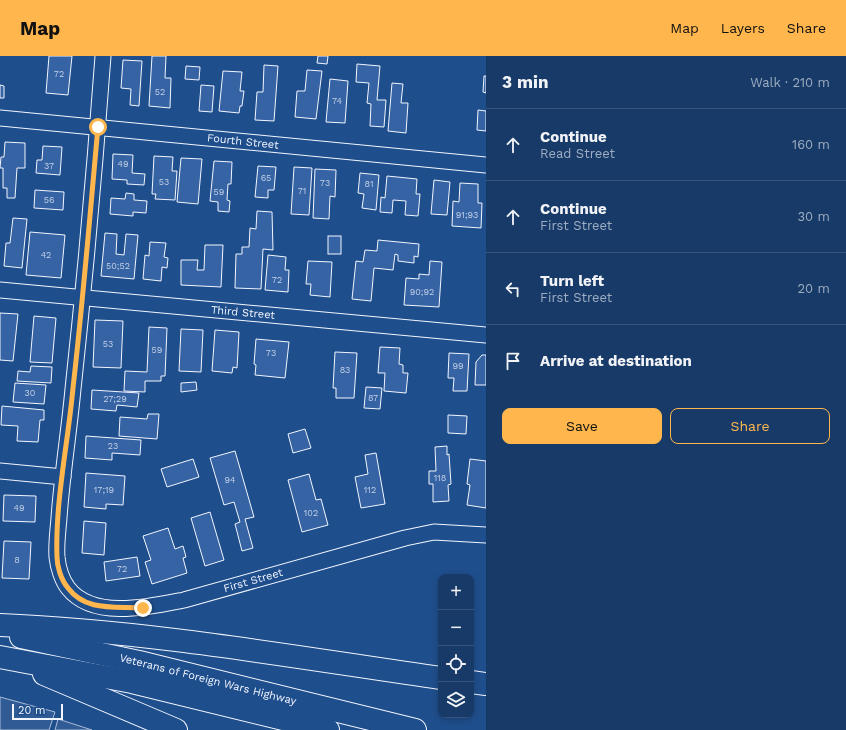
<!DOCTYPE html>
<html lang="en">
<head>
<meta charset="utf-8">
<style>
	:root { --surface:#173a69; --page:#244571; --text:#f1f3f6; --muted:#9eadc0; --line:#36547d; --accent:#ffb74d }
	body { margin:0; font-family:"Work Sans",sans-serif; background:var(--page); color:var(--text) }
	.controls { position:absolute; right:12px; bottom:12px; display:grid; overflow:hidden; border-radius:8px; box-shadow:0 2px 6px #0003 }
	.controls button { width:36px; height:36px; display:grid; place-items:center; padding:0; border:0; border-bottom:1px solid var(--line); background:var(--surface); color:var(--text); font:20px sans-serif }
	.scale { position:absolute; left:12px; bottom:10px; width:51px; box-sizing:border-box; padding-left:4px; border:2px solid #f2f6ff; border-top:0; font-size:11px; line-height:14px; white-space:nowrap; color:#f2f6ff; -webkit-text-stroke:3px #1f4e8c; paint-order:stroke }
	.stop { position:absolute; width:12px; height:12px; margin:-9px; border:3px solid #ffb74d; border-radius:50%; background:#fff }
	.stop.end { background:#ffb74d; border-color:#fff; box-shadow:0 1px 4px #0008 }
	.list { margin:0; padding:0; list-style:none }
	h2 { display:flex; justify-content:space-between; align-items:center; height:52px; margin:0; padding:0 16px; font-size:17px }
	h2 small { font-size:13px; font-weight:400; color:var(--muted) }
	.list li { display:grid; grid-template-columns:26px 1fr auto; gap:12px; align-items:center; box-sizing:border-box; height:72px; padding:0 16px; border-top:1px solid var(--line) }
	.list b { display:block; font-size:15px; white-space:nowrap }
	.list p { margin:0; font-size:13px; white-space:nowrap; color:var(--muted) }
	.list em { font-size:13px; font-style:normal; color:var(--muted) }
	.actions { display:flex; gap:8px; padding:12px 16px }
	.actions a { flex:1; padding:9px 0; border:1px solid var(--accent); border-radius:8px; text-align:center; font-size:14px; color:var(--accent) }
	.actions .main { background:var(--accent); color:#111 }
	.icon { flex:none; width:22px; height:22px; fill:none; stroke:currentColor; stroke-width:2; stroke-linecap:round; stroke-linejoin:round }
	.map { position:relative; flex:none; width:486px; height:674px; overflow:hidden }
	header { display:flex; align-items:center; gap:24px; box-sizing:border-box; height:56px; padding:0 20px; background:var(--accent); color:#111 }
	header strong { font-size:19px }
	nav { display:flex; gap:22px; margin-inline-start:auto; font-size:14px }
	main { display:flex }
	aside { flex:1; background:var(--surface) }
	.map>svg:first-child { display:block }
</style>
</head>
<body>
<header>
<strong>Map</strong>
<nav><a>Map</a><a>Layers</a><a>Share</a></nav>
</header>
<main>
<div class="map">
<svg width="486" height="674" viewBox="0 0 486 674">
	<rect width="100%" height="100%" fill="#1f4e8c"/>
	<g fill="#305b95" stroke="#a8bbd7">
		<polygon points="0,641 55,656 49,674 0,674"/>
		<polygon points="58,663 92,674 55,674"/>
	</g>
	<g fill="#3563a3" stroke="#f2f6ff">
		<polygon points="49,0 72,0 68,39 46,37"/>
		<polygon points="152,0 166,0 165,22 171,22 170,52 149,50"/>
		<polygon points="318,0 328,0 327,8 317,7"/>
		<polygon points="123,4 142,5 139,50 130,49 131,33 121,32"/>
		<polygon points="357,8 380,10 377,44 386,44 384,71 370,70 371,48 367,47 369,27 356,26"/>
		<polygon points="264,9 278,10 274,65 255,64 257,36 263,36"/>
		<polygon points="186,10 200,11 199,24 185,23"/>
		<polygon points="307,14 322,15 316,63 295,61 297,35 305,35"/>
		<polygon points="223,15 242,16 240,35 244,35 242,50 240,50 239,57 219,55"/>
		<polygon points="484,20 486,20 486,37 483,36"/>
		<polygon points="330,23 348,25 345,67 326,66"/>
		<polygon points="392,27 403,28 401,47 408,47 406,77 388,75"/>
		<polygon points="0,29 4,30 4,42 0,42"/>
		<polygon points="201,29 214,30 212,56 199,55"/>
		<polygon points="478,54 486,55 486,75 477,74"/>
		<polygon points="5,86 25,87 25,112 17,112 15,142 7,142 7,132 3,132 3,112 0,112 1,101 4,101"/>
		<polygon points="43,90 62,91 60,119 36,117 37,104 42,104"/>
		<polygon points="113,98 133,99 132,117 145,118 144,129 127,128 127,124 112,123"/>
		<polygon points="154,100 173,101 172,115 177,115 175,144 155,143 156,138 152,138"/>
		<polygon points="181,102 202,103 198,148 177,146"/>
		<polygon points="214,105 232,106 231,128 228,128 227,144 230,145 229,156 218,155 218,146 210,145"/>
		<polygon points="258,110 276,111 274,134 268,134 268,142 255,141"/>
		<polygon points="294,111 312,112 309,159 291,158"/>
		<polygon points="315,113 336,114 335,141 330,140 329,163 313,162"/>
		<polygon points="360,117 379,119 376,154 362,152 364,138 358,137"/>
		<polygon points="387,120 417,123 416,138 420,138 418,160 405,159 406,145 393,144 392,157 380,156 381,141 385,142"/>
		<polygon points="434,124 450,126 447,159 431,158"/>
		<polygon points="460,127 478,128 478,147 482,147 481,172 452,170 453,145 459,146"/>
		<polygon points="35,134 64,136 63,154 34,152"/>
		<polygon points="126,137 134,138 134,144 147,145 146,157 133,156 133,160 110,158 111,142 125,143"/>
		<polygon points="257,155 272,156 273,194 263,193 261,233 235,232 236,198 242,198 242,191 249,191 250,172 256,173"/>
		<polygon points="13,162 27,163 22,212 4,210 6,187 10,187"/>
		<polygon points="30,176 65,179 61,222 26,219"/>
		<polygon points="105,177 117,178 116,198 124,199 126,178 138,179 134,223 101,220"/>
		<rect x="328" y="180" width="13" height="18"/>
		<polygon points="378,184 419,188 418,201 414,200 414,207 398,205 398,199 395,198 393,214 374,212 371,245 352,243 356,205 363,206 365,194 377,195"/>
		<polygon points="150,186 166,187 164,201 168,202 167,212 162,211 161,225 143,223 145,199 149,200"/>
		<polygon points="205,189 223,189 221,231 181,229 181,204 198,204 197,214 204,214"/>
		<polygon points="268,199 286,201 285,214 289,214 288,236 265,234"/>
		<polygon points="308,205 332,206 330,241 310,239 311,228 306,228"/>
		<polygon points="430,205 442,206 439,251 404,249 406,222 419,223 419,218 429,219"/>
		<polygon points="0,257 18,258 13,305 0,304"/>
		<polygon points="34,260 56,262 52,307 30,306"/>
		<polygon points="95,264 123,265 121,312 93,311"/>
		<polygon points="149,271 167,272 165,320 161,320 161,325 145,325 145,336 124,335 125,315 147,316"/>
		<polygon points="181,273 203,274 201,316 179,315"/>
		<polygon points="215,274 239,276 237,312 233,311 232,317 212,315"/>
		<polygon points="256,283 289,286 285,322 255,319 256,309 254,308"/>
		<polygon points="380,291 400,292 399,308 403,309 403,317 408,317 406,337 384,335 385,317 378,317"/>
		<polygon points="335,296 357,297 354,342 336,342 336,332 333,332"/>
		<polygon points="449,297 469,298 467,335 453,335 454,322 448,322"/>
		<polygon points="482,299 486,299 486,329 475,329 476,306"/>
		<polygon points="31,310 52,311 51,327 17,325 18,315 30,316"/>
		<polygon points="196,326 197,334 181,336 181,327"/>
		<polygon points="15,327 46,329 44,348 13,346"/>
		<polygon points="366,331 382,332 380,353 364,352"/>
		<polygon points="92,334 139,337 137,351 117,349 116,355 91,353"/>
		<polygon points="2,350 44,354 44,364 40,364 38,386 17,385 18,370 1,369"/>
		<polygon points="148,358 159,358 157,383 119,380 120,361 147,363"/>
		<polygon points="448,359 467,360 466,378 448,377"/>
		<polygon points="305,373 311,392 293,397 288,378"/>
		<polygon points="86,380 141,384 140,399 112,397 112,404 85,402"/>
		<polygon points="447,390 447,399 449,398 451,428 448,429 449,445 433,446 433,428 429,428 429,415 436,415 435,391"/>
		<polygon points="235,395 254,461 245,463 253,492 242,495 235,468 240,466 234,446 224,449 210,402"/>
		<polygon points="376,397 385,448 361,452 355,421 368,418 365,399"/>
		<polygon points="193,403 199,421 167,431 161,413"/>
		<polygon points="470,403 486,405 486,452 467,449 470,429 467,428"/>
		<polygon points="86,417 125,420 123,449 106,448 106,453 84,451"/>
		<polygon points="309,418 316,444 321,443 328,469 302,476 288,424"/>
		<polygon points="4,439 36,440 35,466 3,465"/>
		<polygon points="210,456 224,504 205,510 191,462"/>
		<polygon points="84,465 106,467 104,499 82,497"/>
		<polygon points="168,472 175,493 183,490 186,501 183,502 187,517 152,528 145,506 151,504 143,480"/>
		<polygon points="4,485 31,486 29,523 2,522"/>
		<polygon points="137,501 140,520 106,525 104,506"/>
	</g>
	<g fill="none" stroke-linecap="round" stroke-linejoin="round">
		<g stroke="#f2f6ff" stroke-width="17">
			<g id="minor">
				<path d="M103,0C95,111 85,222 73,333C69,376 62,419 59,462C58,475 56,488 57,501C58,511 62,524 68,532C93,564 149,551 184,544L405,482L434,476L486,479"/>
				<polyline points="0,62 486,109"/>
				<polyline points="0,234 486,279"/>
				<polyline points="0,415 63,421"/>
			</g>
		</g>
		<g stroke="#f2f6ff" stroke-width="24">
			<g id="primary">
				<path d="M0,569C148,575 294,601 441,622"/>
				<polyline points="21,581 139,606 415,674"/>
				<polyline points="0,601 132,626 328,674"/>
				<polyline points="44,618 176,674"/>
				<polyline points="471,626 486,628"/>
			</g>
		</g>
		<use href="#minor" stroke="#1f4e8c" stroke-width="15"/>
		<use href="#primary" stroke="#1f4e8c" stroke-width="22"/>
	</g>
	<g fill="none" stroke-linecap="round" stroke-linejoin="round">
		<path stroke="#ffb74d" stroke-width="5" d="M98,71C90,158 83,245 73,332C68,387 55,446 57,501C57,510 61,524 68,532C86,556 115,550 143,552"/>
	</g>
	<g text-anchor="middle" stroke-width="3" stroke-linejoin="round" paint-order="stroke">
		<g font-size="9" fill="#c3d1e8">
			<text x="59" y="21">72</text>
			<text x="160" y="39">52</text>
			<text x="337" y="48">74</text>
			<text x="123" y="111">49</text>
			<text x="49" y="113">37</text>
			<text x="266" y="125">65</text>
			<text x="164" y="129">53</text>
			<text x="325" y="130">73</text>
			<text x="369" y="131">81</text>
			<text x="302" y="138">71</text>
			<text x="219" y="139">59</text>
			<text x="49" y="147">56</text>
			<text x="467" y="162">91;93</text>
			<text x="46" y="202">42</text>
			<text x="118" y="213">50;52</text>
			<text x="277" y="227">72</text>
			<text x="422" y="239">90;92</text>
			<text x="108" y="291">53</text>
			<text x="157" y="297">59</text>
			<text x="271" y="300">73</text>
			<text x="458" y="313">99</text>
			<text x="345" y="317">83</text>
			<text x="30" y="340">30</text>
			<text x="373" y="345">87</text>
			<text x="115" y="346">27;29</text>
			<text x="113" y="393">23</text>
			<text x="440" y="425">118</text>
			<text x="230" y="427">94</text>
			<text x="104" y="437">17;19</text>
			<text x="370" y="437">112</text>
			<text x="19" y="455">49</text>
			<text x="311" y="460">102</text>
			<text x="17" y="507">8</text>
			<text x="122" y="516">72</text>
		</g>
		<g font-size="11" fill="#f2f6ff" stroke="#1f4e8c">
			<text transform="translate(243 85) rotate(6)" y="4">Fourth Street</text>
			<text transform="translate(243 256) rotate(5)" y="4">Third Street</text>
			<text transform="translate(253 524) rotate(-16)" y="4">First Street</text>
			<text transform="translate(208 623) rotate(14)" y="4">Veterans of Foreign Wars Highway</text>
		</g>
	</g>
</svg>
<div class="controls">
<button>+</button>
<button>−</button>
<button><svg class="icon" aria-label="locate" viewBox="0 0 24 24"><circle cx="12" cy="12" r="6"/><path d="M12 2v4M12 18v4M2 12h4M18 12h4"/></svg></button>
<button><svg class="icon" aria-label="layers" viewBox="0 0 24 24"><path d="M12 4l9 5-9 5-9-5zM3 14l9 5 9-5"/></svg></button>
</div>
<div class="scale">20 m</div>
<div class="stop" style="left:98px;top:71px"></div>
<div class="stop end" style="left:143px;top:552px"></div>
</div>
<aside>
<h2>3 min<small>Walk · 210 m</small></h2>
<ul class="list">
<li><svg class="icon" aria-label="ahead" viewBox="0 0 24 24"><path d="M12 20V5M6 11l6-6 6 6"/></svg><div><b>Continue</b><p>Read Street</p></div><em>160 m</em></li>
<li><svg class="icon" aria-label="ahead" viewBox="0 0 24 24"><path d="M12 20V5M6 11l6-6 6 6"/></svg><div><b>Continue</b><p>First Street</p></div><em>30 m</em></li>
<li><svg class="icon" aria-label="left" viewBox="0 0 24 24"><path d="M17 20v-9H6M10 6l-5 5 5 5"/></svg><div><b>Turn left</b><p>First Street</p></div><em>20 m</em></li>
<li><svg class="icon" aria-label="arrive" viewBox="0 0 24 24"><path d="M6 21V4h12l-3 4 3 4H6"/></svg><div><b>Arrive at destination</b></div></li>
</ul>
<div class="actions"><a class="main">Save</a><a>Share</a></div>
</aside>
</main>
</body>
</html>
